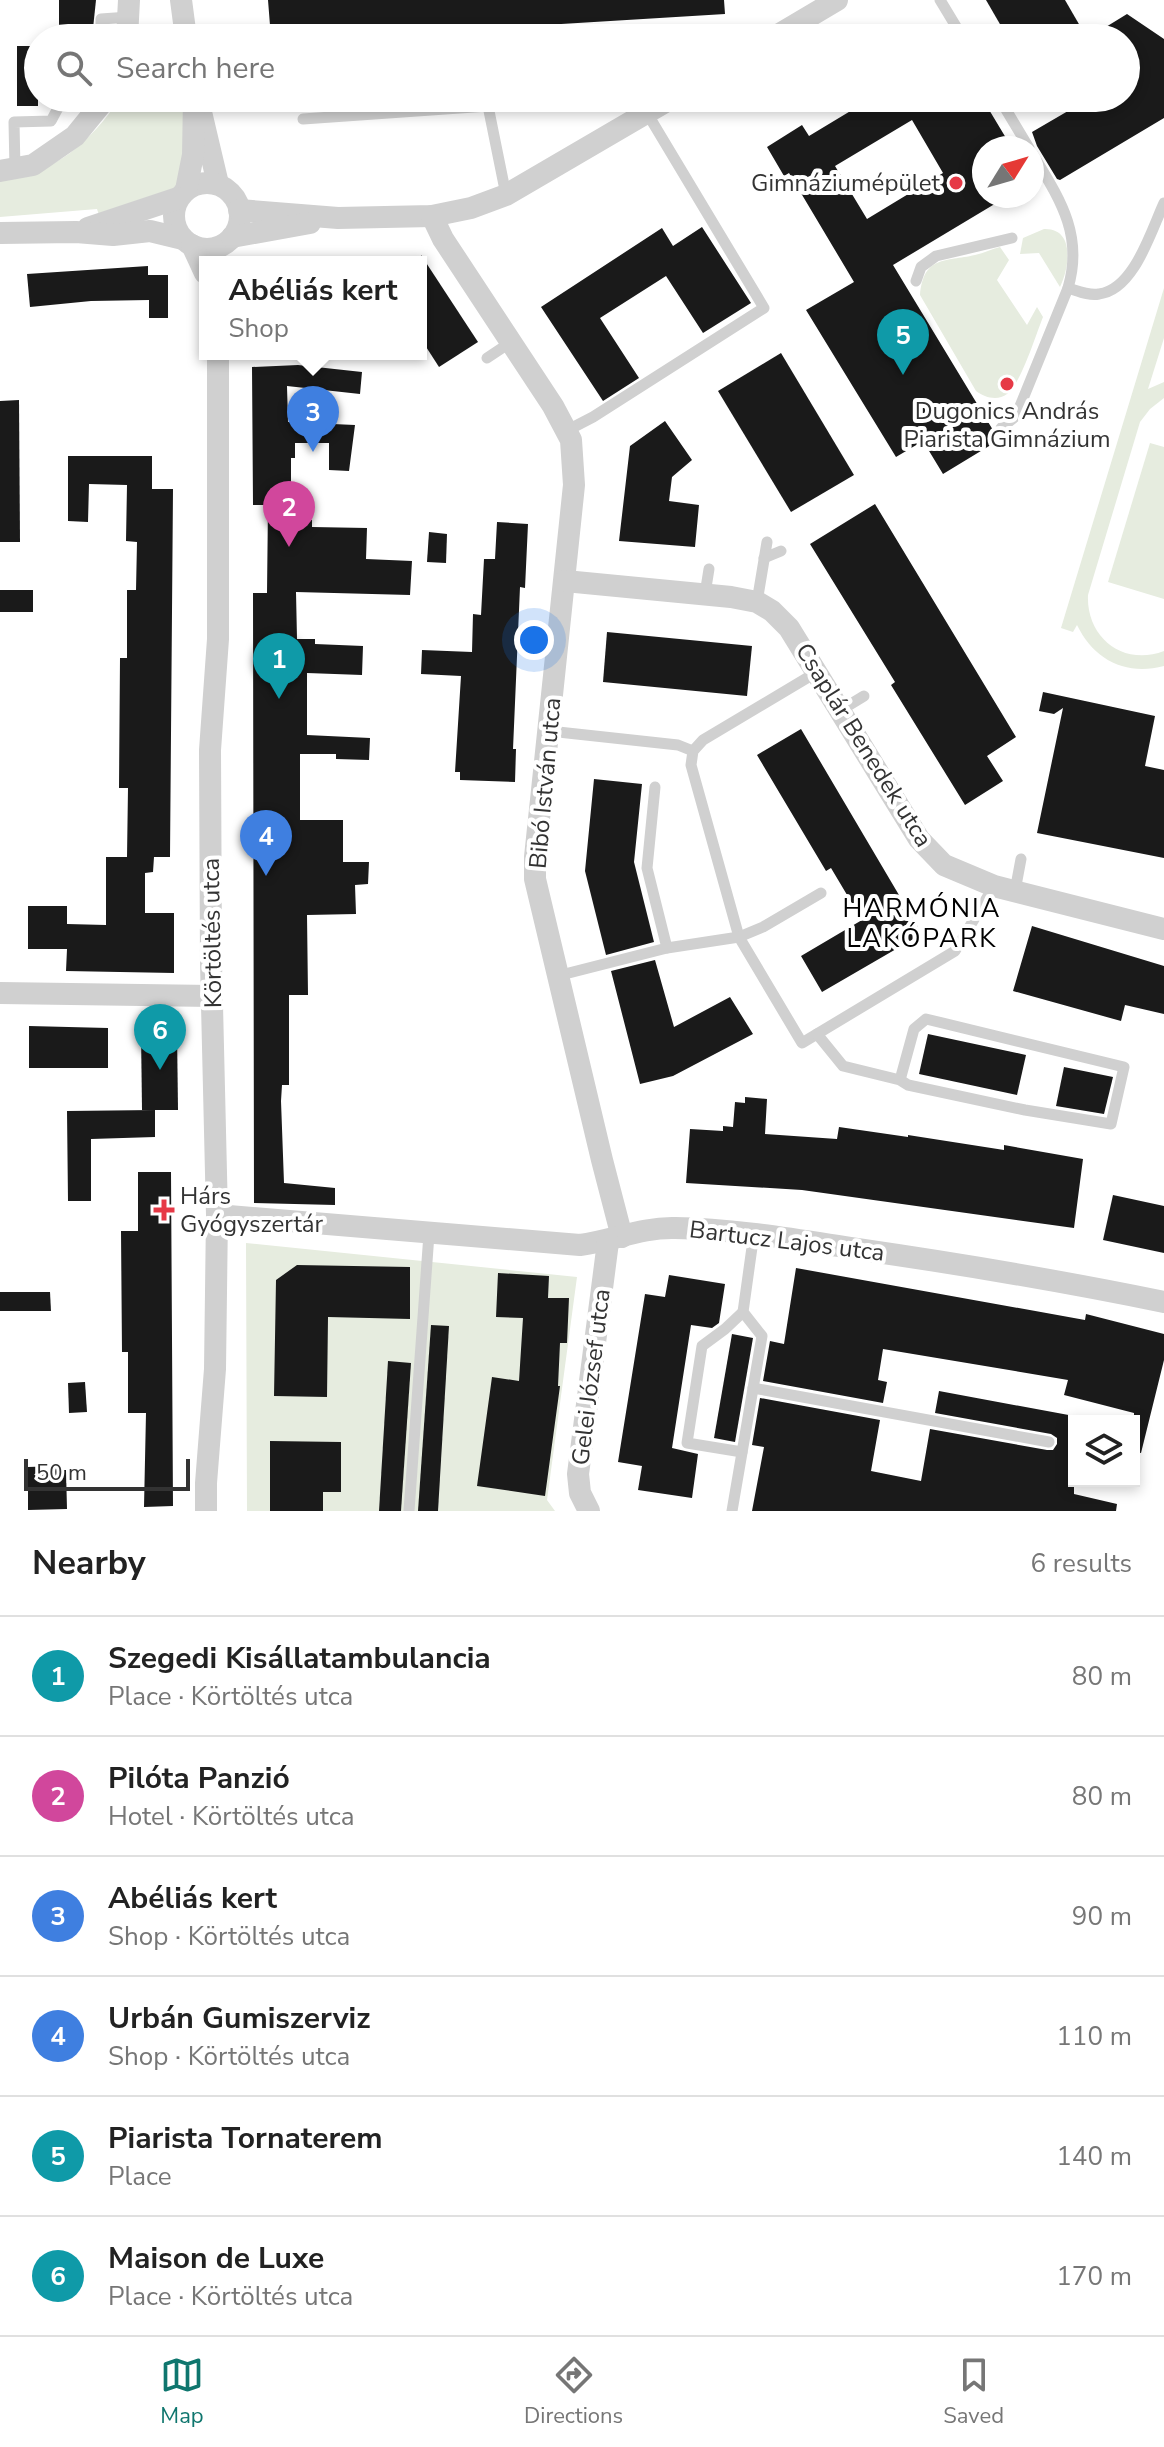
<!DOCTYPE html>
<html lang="en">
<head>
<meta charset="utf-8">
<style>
	:root { --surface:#fff; --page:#f6f6f6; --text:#222; --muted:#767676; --line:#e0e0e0; --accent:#0f766e }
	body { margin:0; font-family:"Nunito Sans",sans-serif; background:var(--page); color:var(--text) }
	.controls { position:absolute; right:24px; bottom:24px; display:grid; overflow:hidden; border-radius:0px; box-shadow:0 4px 12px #0003 }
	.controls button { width:72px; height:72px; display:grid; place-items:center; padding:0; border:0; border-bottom:2px solid var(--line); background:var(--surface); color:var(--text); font:40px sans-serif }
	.compass { position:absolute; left:972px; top:136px; width:72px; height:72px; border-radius:50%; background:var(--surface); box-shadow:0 4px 12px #0003; rotate:53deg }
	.scale { position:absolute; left:24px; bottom:20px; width:166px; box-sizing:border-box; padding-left:8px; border:4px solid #333; border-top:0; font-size:22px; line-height:28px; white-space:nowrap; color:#333; -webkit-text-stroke:6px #fff; paint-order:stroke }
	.you { position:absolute; left:534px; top:640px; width:28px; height:28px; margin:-20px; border:6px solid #fff; border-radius:50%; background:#1a73e8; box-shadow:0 0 0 12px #1a73e833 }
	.badge { display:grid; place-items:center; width:52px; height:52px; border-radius:50%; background:var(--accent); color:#fff; font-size:26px; font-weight:700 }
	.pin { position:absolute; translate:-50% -66px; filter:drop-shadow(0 2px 4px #0008) }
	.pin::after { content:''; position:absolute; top:42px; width:28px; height:24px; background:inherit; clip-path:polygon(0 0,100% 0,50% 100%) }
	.popup { position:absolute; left:199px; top:256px; width:228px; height:104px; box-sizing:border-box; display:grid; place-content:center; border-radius:0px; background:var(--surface); filter:drop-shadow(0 2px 6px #0005); font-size:26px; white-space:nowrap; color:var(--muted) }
	.popup b { font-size:30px; color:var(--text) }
	.popup::after { content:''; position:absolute; left:50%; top:100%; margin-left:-16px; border:16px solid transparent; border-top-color:var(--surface) }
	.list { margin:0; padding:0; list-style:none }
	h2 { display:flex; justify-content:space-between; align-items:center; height:104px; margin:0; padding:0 32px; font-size:34px }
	h2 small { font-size:26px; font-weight:400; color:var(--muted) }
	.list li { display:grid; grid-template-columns:52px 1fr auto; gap:24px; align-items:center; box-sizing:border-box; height:120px; padding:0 32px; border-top:2px solid var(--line) }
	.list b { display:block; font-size:30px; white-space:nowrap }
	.list p { margin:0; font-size:26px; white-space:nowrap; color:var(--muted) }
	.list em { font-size:26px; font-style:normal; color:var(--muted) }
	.icon { flex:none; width:44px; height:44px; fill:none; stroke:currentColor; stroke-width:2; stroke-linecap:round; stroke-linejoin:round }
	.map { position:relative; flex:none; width:1164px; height:1511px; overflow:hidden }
	.search { position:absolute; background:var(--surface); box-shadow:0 4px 12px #0003; left:24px; right:24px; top:24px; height:88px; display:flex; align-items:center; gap:20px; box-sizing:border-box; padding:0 28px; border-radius:44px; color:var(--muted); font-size:30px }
	.sheet { height:824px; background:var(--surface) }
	nav { display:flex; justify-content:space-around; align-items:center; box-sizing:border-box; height:112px; border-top:2px solid var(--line); background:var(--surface); font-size:22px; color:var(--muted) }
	nav a { display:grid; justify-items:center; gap:4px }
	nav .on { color:var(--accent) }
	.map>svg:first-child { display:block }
</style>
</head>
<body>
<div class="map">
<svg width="1164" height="1511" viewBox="0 0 1164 1511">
	<rect width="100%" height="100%" fill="#fff"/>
	<g fill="#e6ecdf">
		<path d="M120,98H182C186,125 194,175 167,195C159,200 112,211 99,215L97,209L0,217V181C54,174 91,142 120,98Z"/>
		<path d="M1044,229C1076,228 1069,269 1060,287L1039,253L1020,254L1023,238Z"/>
		<path d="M1000,247L1009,260L997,280L1027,325L1037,307L1043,317C1036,334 1021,384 1007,394C998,401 985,398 976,391L920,295C924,255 945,262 975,255C984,253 992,249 1000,247Z"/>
		<path d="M1164,288V338L1148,389L1164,382V398L1150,409L1140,422L1088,595C1086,637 1123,667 1164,651V666C1126,676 1094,660 1077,625L1073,632L1061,628Z"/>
		<polygon points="1150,443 1164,447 1164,599 1108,582"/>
		<polygon points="246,1243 577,1277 547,1500 555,1511 247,1511"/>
	</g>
	<g fill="#1a1a1a" fill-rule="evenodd">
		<polygon points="59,0 96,0 92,38 59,38"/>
		<polygon points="268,0 724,0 725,14 449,31 449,38 271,38"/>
		<polygon points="986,0 1065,0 1087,38 1008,38"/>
		<polygon points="1127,14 1164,39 1164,118 1060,180 1057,179 1037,146 1032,132 1068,111 1060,98 1126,98 1126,38 1088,38"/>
		<rect x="17" y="46" width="21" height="60"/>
		<path d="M872,98H982L1012,148H984V196H1008L893,265L999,440L943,474L923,441L896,457L806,310L854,282L789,173L784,176L767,147L802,125L809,136ZM912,120L943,173L867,219L835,166Z"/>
		<polygon points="702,227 751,303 703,333 666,276 600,318 639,378 603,401 541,307 662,228 673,246"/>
		<polygon points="421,255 478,342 439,367 421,339"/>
		<polygon points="148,266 148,275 168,275 168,318 149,318 149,300 91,301 30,307 27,274"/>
		<polygon points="781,353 854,475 791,512 718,391"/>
		<polygon points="298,365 362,372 360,394 287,386 288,422 355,425 349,471 329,470 329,443 295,443 295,458 291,458 291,520 312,520 312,527 367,528 366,559 412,561 410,595 296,592 297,639 315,639 315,644 363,646 362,675 307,673 307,735 370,738 369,760 336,759 336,754 300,754 300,820 343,820 343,862 369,862 368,884 355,885 356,914 307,915 308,995 289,995 289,1085 282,1085 281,1101 284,1183 335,1188 335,1205 254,1203 253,593 267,593 268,505 253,505 252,367"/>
		<polygon points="19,400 20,542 0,542 0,401"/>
		<polygon points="665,421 692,460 672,477 669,501 699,505 695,547 619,541 630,446"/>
		<polygon points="68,456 152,456 152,489 173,489 170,857 154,857 153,872 145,873 145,913 174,913 174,973 66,971 67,949 28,949 28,906 67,906 67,924 106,925 106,857 127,857 128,788 119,788 120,658 127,658 127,590 136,590 137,542 126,541 127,485 89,484 88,522 68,521"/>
		<polygon points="875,504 1016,737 987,756 1003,781 965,805 891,685 895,682 810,544"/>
		<polygon points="497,522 528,524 525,588 520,587 513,749 516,749 515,782 460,780 460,772 455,772 461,676 421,674 422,650 472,652 473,614 481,615 484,559 495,559"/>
		<polygon points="429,532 447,534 446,563 427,562"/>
		<rect x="0" y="590" width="33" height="22"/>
		<polygon points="607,632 752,646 747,696 603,682"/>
		<polygon points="1043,692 1155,716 1145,766 1164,770 1164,858 1037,833 1063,708 1054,714 1039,711"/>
		<polygon points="801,729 922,934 822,992 801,956 862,920 831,868 826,871 757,755"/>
		<polygon points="594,779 642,784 634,862 654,942 606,955 585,871"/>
		<polygon points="1032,926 1164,966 1164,1014 1125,1005 1121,1021 1013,991"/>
		<polygon points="655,960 674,1027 730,997 753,1034 673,1076 640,1084 611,971"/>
		<polygon points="29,1026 108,1028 108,1068 29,1068"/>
		<polygon points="141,1031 177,1031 178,1110 142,1110"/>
		<polygon points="928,1034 1026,1055 1017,1095 919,1074"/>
		<polygon points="1064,1067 1113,1077 1104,1114 1056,1106"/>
		<polygon points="745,1097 767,1099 765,1134 837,1139 839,1127 908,1137 908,1135 1004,1150 1004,1145 1083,1159 1074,1228 802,1190 686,1183 690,1129 723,1131 723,1126 733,1127 735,1102 745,1103"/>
		<polygon points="155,1110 155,1137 91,1139 91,1201 68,1201 67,1111"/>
		<polygon points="138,1172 171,1172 173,1506 144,1507 146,1413 128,1413 128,1352 122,1352 121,1231 138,1231"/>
		<polygon points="1113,1195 1164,1206 1164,1253 1103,1240"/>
		<polygon points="297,1265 410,1267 410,1319 328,1317 327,1397 274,1396 276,1280"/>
		<polygon points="796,1268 1085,1320 1086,1314 1164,1334 1164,1360 1141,1453 1134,1452 1134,1413 1064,1395 1068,1380 883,1349 878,1380 887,1382 883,1403 763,1381 770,1341 784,1344"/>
		<polygon points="498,1273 549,1276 548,1298 569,1298 567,1343 560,1343 558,1386 560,1386 545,1496 477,1486 492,1377 519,1381 523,1318 496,1317"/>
		<polygon points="669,1275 725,1284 719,1323 712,1328 691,1325 672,1448 698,1454 692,1498 638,1490 642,1466 618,1462 645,1294 665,1297"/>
		<polygon points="0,1292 50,1292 51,1311 0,1311"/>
		<polygon points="431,1325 449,1326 438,1511 418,1511"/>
		<polygon points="732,1334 753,1338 735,1442 714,1438"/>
		<polygon points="388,1361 411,1363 401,1511 379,1511"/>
		<polygon points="85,1382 87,1412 69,1413 68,1383"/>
		<polygon points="939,1391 1074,1416 1074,1494 1117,1504 1116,1511 752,1511 764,1447 752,1445 760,1398 880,1420 871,1471 921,1481 930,1429 1047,1450 1053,1450 1057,1444 1057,1438 1051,1434 935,1413"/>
		<polygon points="270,1441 341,1442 341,1492 323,1492 323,1511 270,1511"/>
		<polygon points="57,1466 57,1470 66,1470 67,1509 28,1510 28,1467"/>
	</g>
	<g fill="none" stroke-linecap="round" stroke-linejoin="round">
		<g stroke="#d0d0d0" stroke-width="11">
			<polyline points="940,0 963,38"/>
			<polyline points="101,38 101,19 129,17"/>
			<polyline points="999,98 1029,148"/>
			<polyline points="488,106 506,195"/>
			<polyline points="303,119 488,106 528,98"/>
			<polyline points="15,169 14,122 51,121 58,108 58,98"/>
			<polyline points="916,281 921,267 936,256 1012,238"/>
			<path d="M1068,288C1078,291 1089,296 1099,294C1134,290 1151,231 1164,203"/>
			<polyline points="487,358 511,342"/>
			<path d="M1001,428L1016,416L1068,288C1084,234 1059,198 1032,153"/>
			<polyline points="566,431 593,417 764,308 647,113"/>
			<polyline points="764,558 781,551"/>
			<polyline points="705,594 709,569"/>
			<polyline points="757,602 767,542"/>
			<polyline points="817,672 703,740 693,751 691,765 739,937 802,1043 955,951 994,886"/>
			<polyline points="841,710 864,696"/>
			<polyline points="549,731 678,745 693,751"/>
			<polyline points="655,787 647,868 667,948"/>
			<polyline points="1015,891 1021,859"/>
			<polyline points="557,976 667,948 739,937 763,927 821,893"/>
			<polyline points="817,1034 843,1066 900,1080 914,1029 926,1019 1124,1067 1111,1124 1025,1110 908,1085 900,1080"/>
			<polyline points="753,1388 1049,1442"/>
			<polyline points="742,1452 687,1443 702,1346 725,1329 743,1312"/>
			<polyline points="409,1511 429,1234"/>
			<polyline points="732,1511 762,1336 743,1312 754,1233"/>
		</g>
		<g stroke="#d0d0d0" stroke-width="22">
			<polyline points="181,0 186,38"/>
			<polyline points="127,38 129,0"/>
			<polyline points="773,38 837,0"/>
			<polyline points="201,112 218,184"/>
			<polyline points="0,171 33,165 75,136 106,98"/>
			<circle cx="207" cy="216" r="33"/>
			<polyline points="186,190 193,155 194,98"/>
			<polyline points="239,210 338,218 432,216 471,208 506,195 672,98"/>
			<polyline points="432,216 443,239 553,406 571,440 574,485 535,857 535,879 602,1160 622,1237"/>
			<polyline points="88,228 178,198"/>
			<polyline points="0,233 76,232 113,235 150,231 183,239"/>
			<polyline points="232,237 310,223"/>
			<polyline points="192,245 205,273"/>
			<polyline points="565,581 731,597 757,602 772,611 789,628 919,839 944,865 994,886 1164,929"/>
			<polyline points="0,993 212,996"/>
			<path d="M217,1215L580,1245C612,1241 642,1227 675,1228C736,1229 797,1240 857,1249C960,1264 1062,1281 1164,1302"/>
			<polyline points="206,1511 206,1483 215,1369 217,1215 211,963 210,750 218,639 218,354"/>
			<polyline points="589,1511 580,1493 578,1474 608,1242"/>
		</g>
	</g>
	<g fill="#e63946" stroke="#fff" stroke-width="3">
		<circle cx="956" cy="183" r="8"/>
		<circle cx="1007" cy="384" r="8"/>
		<path d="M160 1198h8v8h8v8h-8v8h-8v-8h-8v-8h8z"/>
	</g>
	<g text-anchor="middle" stroke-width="8" stroke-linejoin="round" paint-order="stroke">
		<g font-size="24" fill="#333" stroke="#fff" text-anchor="end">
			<text x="940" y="191">Gimnáziumépület</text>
			<text x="1007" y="419" text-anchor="middle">Dugonics András<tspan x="1007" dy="28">Piarista Gimnázium</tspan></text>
			<text x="180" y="1204" text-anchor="start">Hárs<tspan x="180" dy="28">Gyógyszertár</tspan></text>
		</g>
		<g font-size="24" fill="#333" stroke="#fff">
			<text transform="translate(864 745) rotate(58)" y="8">Csaplár Benedek utca</text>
			<text transform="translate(545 783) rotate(-85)" y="8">Bibó István utca</text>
			<text transform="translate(212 933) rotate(-91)" y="8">Körtöltés utca</text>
			<text transform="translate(787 1241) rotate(7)" y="8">Bartucz Lajos utca</text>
			<text transform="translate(591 1377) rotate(-83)" y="8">Gelei József utca</text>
		</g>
		<g font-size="26" letter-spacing="2" fill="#000" stroke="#fff">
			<text x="922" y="917">HARMÓNIA<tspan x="922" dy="30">LAKÓPARK</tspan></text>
		</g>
	</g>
</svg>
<div class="controls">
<button><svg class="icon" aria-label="layers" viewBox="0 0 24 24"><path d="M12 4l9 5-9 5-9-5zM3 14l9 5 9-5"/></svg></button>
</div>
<svg class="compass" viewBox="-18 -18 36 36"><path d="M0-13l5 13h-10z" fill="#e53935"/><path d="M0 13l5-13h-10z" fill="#767676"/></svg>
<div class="scale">50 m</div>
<div class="you"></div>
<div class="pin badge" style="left:279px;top:699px;background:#0f9aa8">1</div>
<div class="pin badge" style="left:289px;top:547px;background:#d1479c">2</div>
<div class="pin badge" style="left:313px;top:452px;background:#3f7fe0">3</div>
<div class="popup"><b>Abéliás kert</b>Shop</div>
<div class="pin badge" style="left:266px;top:876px;background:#3f7fe0">4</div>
<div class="pin badge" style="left:903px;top:375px;background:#0f9aa8">5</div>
<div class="pin badge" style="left:160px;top:1070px;background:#0f9aa8">6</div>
<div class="search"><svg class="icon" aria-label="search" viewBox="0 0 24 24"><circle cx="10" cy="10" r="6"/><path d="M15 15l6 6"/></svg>Search here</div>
</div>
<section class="sheet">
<h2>Nearby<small>6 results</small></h2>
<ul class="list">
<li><span class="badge" style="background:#0f9aa8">1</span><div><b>Szegedi Kisállatambulancia</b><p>Place · Körtöltés utca</p></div><em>80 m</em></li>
<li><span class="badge" style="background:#d1479c">2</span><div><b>Pilóta Panzió</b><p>Hotel · Körtöltés utca</p></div><em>80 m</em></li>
<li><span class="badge" style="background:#3f7fe0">3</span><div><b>Abéliás kert</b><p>Shop · Körtöltés utca</p></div><em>90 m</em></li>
<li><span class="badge" style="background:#3f7fe0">4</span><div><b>Urbán Gumiszerviz</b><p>Shop · Körtöltés utca</p></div><em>110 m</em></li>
<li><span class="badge" style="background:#0f9aa8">5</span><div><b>Piarista Tornaterem</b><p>Place</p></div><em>140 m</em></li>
<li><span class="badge" style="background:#0f9aa8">6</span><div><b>Maison de Luxe</b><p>Place · Körtöltés utca</p></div><em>170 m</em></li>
</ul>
</section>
<nav>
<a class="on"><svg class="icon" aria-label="map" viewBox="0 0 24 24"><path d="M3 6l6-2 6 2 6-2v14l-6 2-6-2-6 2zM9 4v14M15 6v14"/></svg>Map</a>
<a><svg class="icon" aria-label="directions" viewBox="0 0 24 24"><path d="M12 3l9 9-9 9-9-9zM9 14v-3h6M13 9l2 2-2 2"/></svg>Directions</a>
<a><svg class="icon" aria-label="saved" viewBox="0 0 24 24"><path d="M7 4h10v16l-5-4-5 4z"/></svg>Saved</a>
</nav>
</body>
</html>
